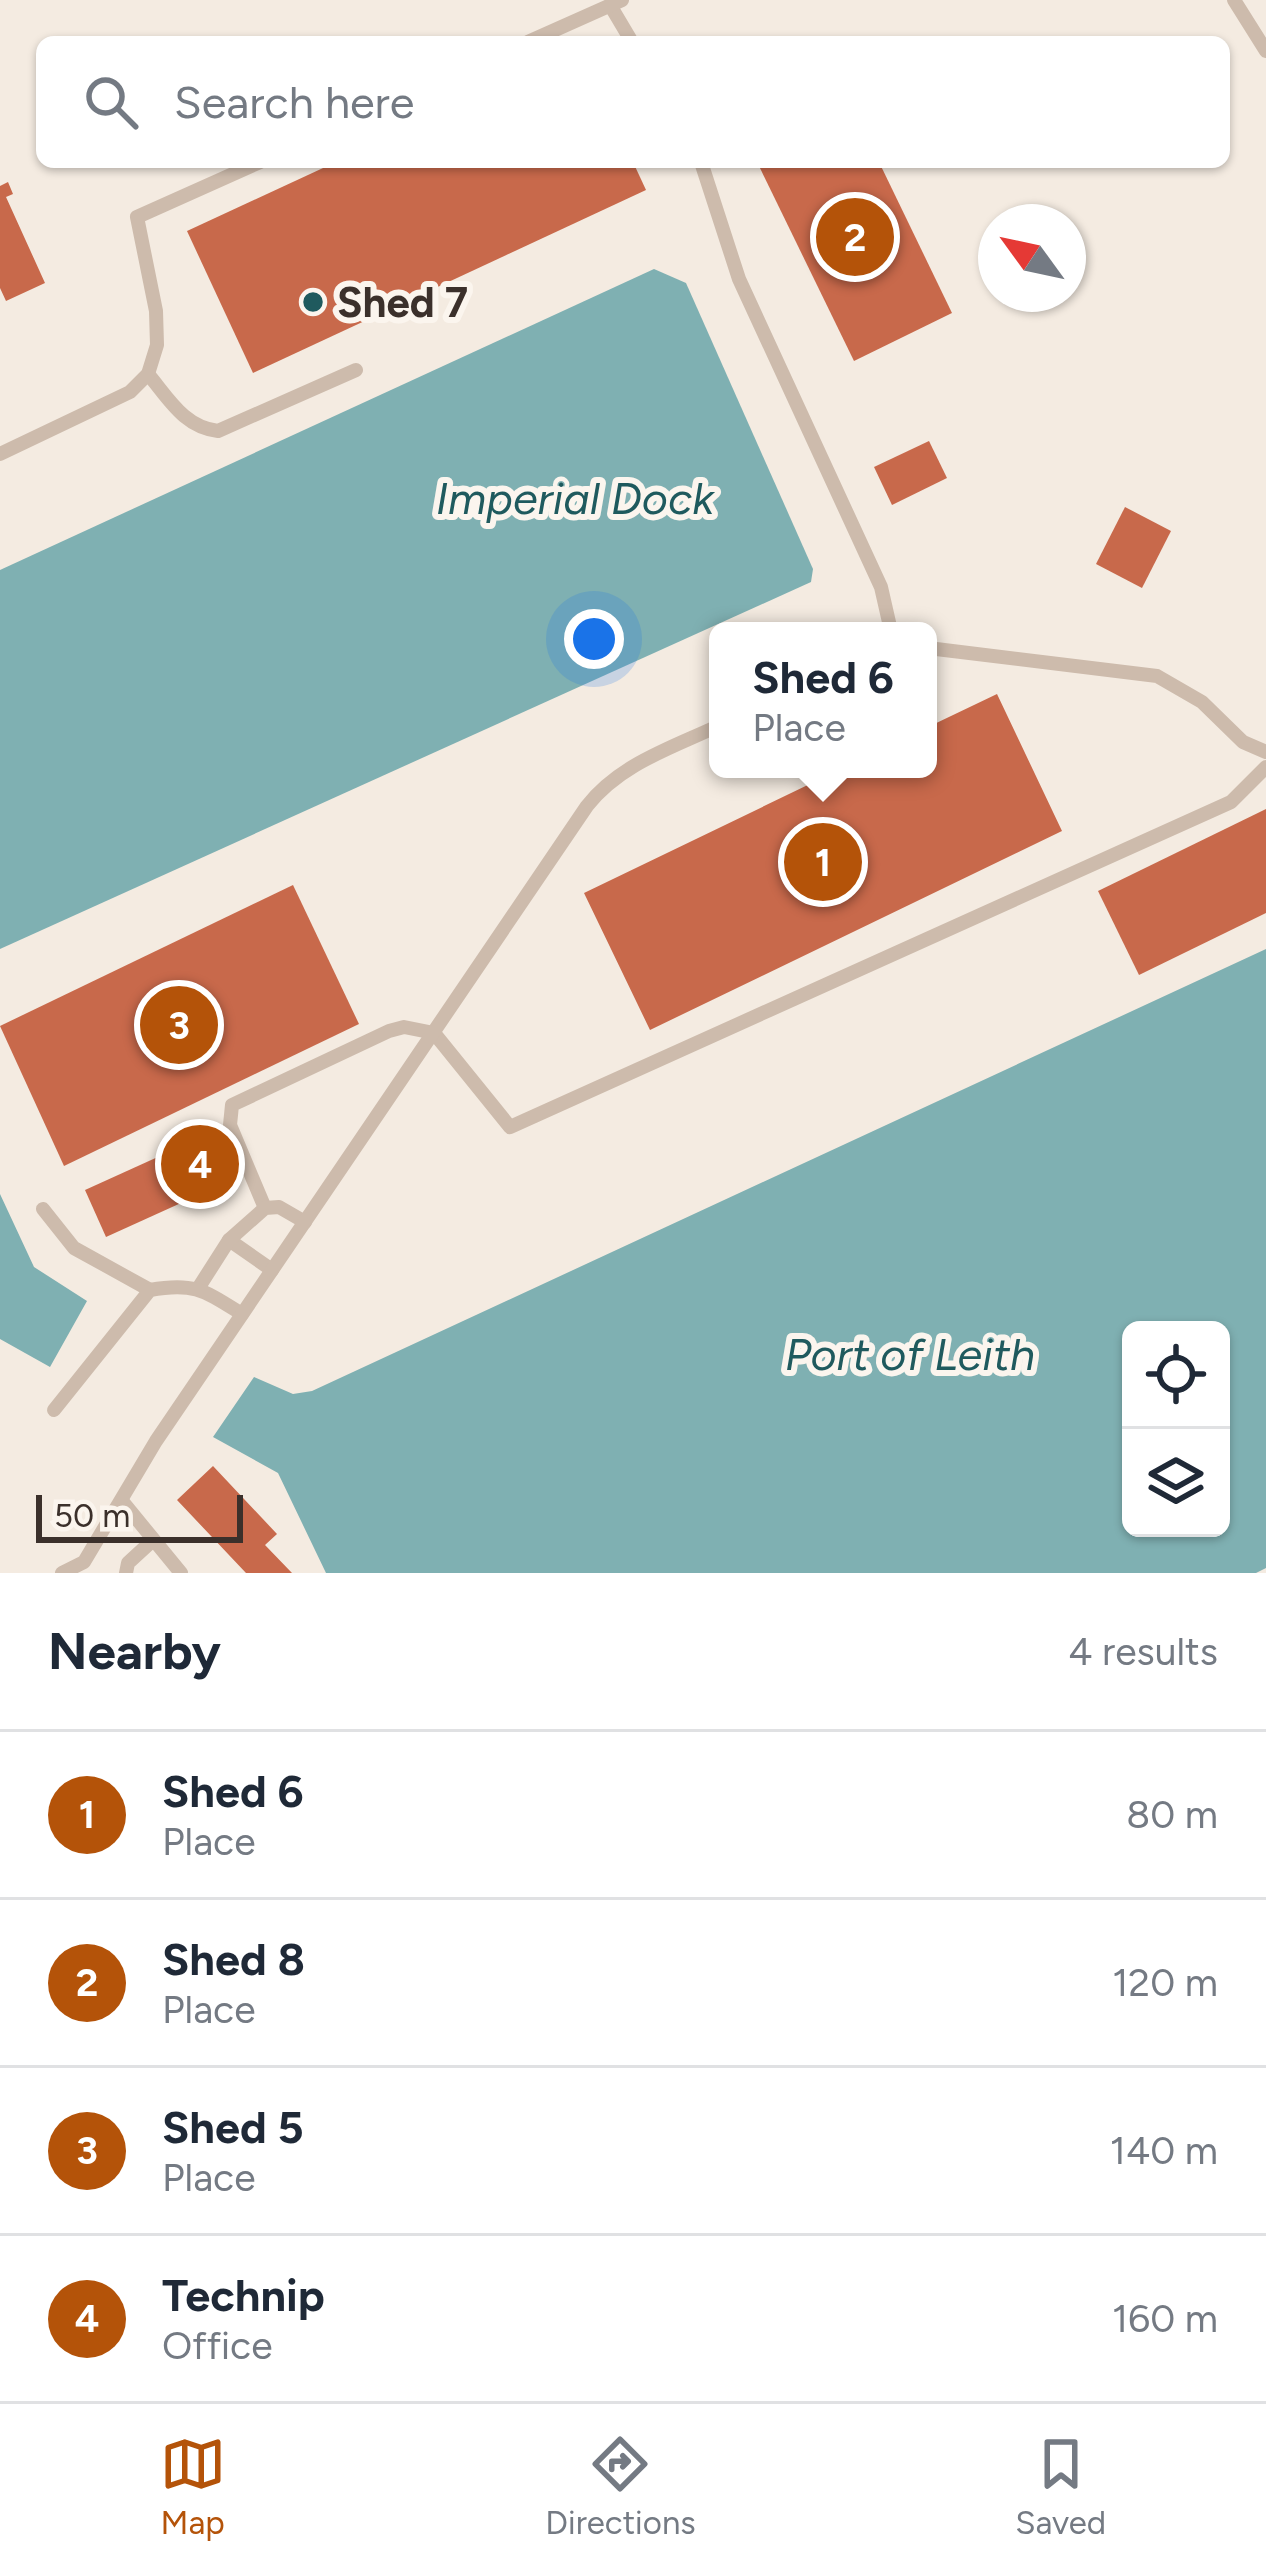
<!DOCTYPE html>
<html lang="en">
<head>
<meta charset="utf-8">
<style>
	:root { --surface:#fff; --page:#f6f6f7; --text:#1f2937; --muted:#747a83; --line:#e0e1e3; --accent:#b45309 }
	body { margin:0; font-family:Figtree,sans-serif; background:var(--page); color:var(--text) }
	.controls { position:absolute; right:36px; bottom:36px; display:grid; overflow:hidden; border-radius:18px; box-shadow:0 3px 9px #0004 }
	.controls button { width:108px; height:108px; display:grid; place-items:center; padding:0; border:0; border-bottom:3px solid var(--line); background:var(--surface); color:var(--text); font:60px sans-serif }
	.compass { position:absolute; left:978px; top:204px; width:108px; height:108px; border-radius:50%; background:var(--surface); box-shadow:0 3px 9px #0004; rotate:303deg }
	.scale { position:absolute; left:36px; bottom:30px; width:207px; box-sizing:border-box; padding-left:12px; border:6px solid #3b302b; border-top:0; font-size:33px; line-height:42px; white-space:nowrap; color:#3b302b; -webkit-text-stroke:9px #fbf5ee; paint-order:stroke }
	.you { position:absolute; left:594px; top:639px; width:42px; height:42px; margin:-30px; border:9px solid #fff; border-radius:50%; background:#1a73e8; box-shadow:0 0 0 18px #1a73e833 }
	.badge { display:grid; place-items:center; width:78px; height:78px; border-radius:50%; background:var(--accent); color:#fff; font-size:39px; font-weight:700 }
	.pin { position:absolute; translate:-50% -50%; border:6px solid #fff; box-shadow:0 3px 12px #0006 }
	.popup { position:absolute; left:709px; top:622px; width:228px; height:156px; box-sizing:border-box; display:grid; place-content:center; border-radius:18px; background:var(--surface); filter:drop-shadow(0 3px 9px #0005); font-size:39px; white-space:nowrap; color:var(--muted) }
	.popup b { font-size:45px; color:var(--text) }
	.popup::after { content:''; position:absolute; left:50%; top:100%; margin-left:-24px; border:24px solid transparent; border-top-color:var(--surface) }
	.list { margin:0; padding:0; list-style:none }
	h2 { display:flex; justify-content:space-between; align-items:center; height:156px; margin:0; padding:0 48px; font-size:51px }
	h2 small { font-size:39px; font-weight:400; color:var(--muted) }
	.list li { display:grid; grid-template-columns:78px 1fr auto; gap:36px; align-items:center; box-sizing:border-box; height:168px; padding:0 48px; border-top:3px solid var(--line) }
	.list b { display:block; font-size:45px; white-space:nowrap }
	.list p { margin:0; font-size:39px; white-space:nowrap; color:var(--muted) }
	.list em { font-size:39px; font-style:normal; color:var(--muted) }
	.icon { flex:none; width:66px; height:66px; fill:none; stroke:currentColor; stroke-width:2; stroke-linecap:round; stroke-linejoin:round }
	.map { position:relative; flex:none; width:1266px; height:1573px; overflow:hidden }
	.search { position:absolute; background:var(--surface); box-shadow:0 3px 9px #0004; left:36px; right:36px; top:36px; height:132px; display:flex; align-items:center; gap:30px; box-sizing:border-box; padding:0 42px; border-radius:18px; color:var(--muted); font-size:45px }
	.sheet { height:828px; background:var(--surface) }
	nav { display:flex; justify-content:space-around; align-items:center; box-sizing:border-box; height:168px; border-top:3px solid var(--line); background:var(--surface); font-size:33px; color:var(--muted) }
	nav a { display:grid; justify-items:center; gap:6px }
	nav .on { color:var(--accent) }
	.map>svg:first-child { display:block }
</style>
</head>
<body>
<div class="map">
<svg width="1266" height="1573" viewBox="0 0 1266 1573">
	<rect width="100%" height="100%" fill="#f4ebe1"/>
	<g fill="#7fb0b2" fill-rule="evenodd">
		<polygon points="654,269 686,283 813,569 811,582 0,949 0,570"/>
		<path d="M1266,949V1568L1256,1573H326L278,1473L213,1437L254,1377L293,1394L312,1391ZM1221,1330V1528H1131V1330Z"/>
		<polygon points="0,1194 34,1267 87,1301 50,1367 0,1339"/>
	</g>
	<g fill="#c8694b">
		<polygon points="336,162 633,162 646,190 253,373 187,231"/>
		<polygon points="757,162 879,162 952,313 854,361"/>
		<polygon points="8,182 13,194 6,197 45,283 6,301 0,288 0,186"/>
		<polygon points="929,441 947,478 892,505 874,467"/>
		<polygon points="1125,507 1171,531 1142,588 1096,564"/>
		<polygon points="997,694 1062,831 650,1030 584,893 841,769 928,769 928,727"/>
		<polygon points="1266,809 1266,913 1139,975 1098,891"/>
		<polygon points="293,885 359,1024 64,1166 0,1026"/>
		<polygon points="171,1151 192,1198 106,1237 85,1190"/>
		<polygon points="213,1466 277,1534 265,1545 292,1573 246,1573 177,1500"/>
	</g>
	<g fill="none" stroke-linecap="round" stroke-linejoin="round">
		<g stroke="#cdbbac" stroke-width="14">
			<polyline points="1234,0 1266,51"/>
			<polyline points="610,5 632,42"/>
			<polyline points="528,42 622,0"/>
			<polyline points="701,162 739,279 881,587 891,631"/>
			<path d="M148,374C169,399 184,427 218,431L356,370"/>
			<polyline points="0,454 130,392 148,374 157,345 156,311 137,217 260,162"/>
			<polyline points="928,648 1157,676 1202,702 1243,742 1266,752"/>
			<polyline points="265,1208 230,1125 232,1105 389,1031 404,1027 434,1033 510,1127 1231,802 1266,767"/>
			<polyline points="43,1209 74,1248 150,1290"/>
			<polyline points="229,1240 272,1270"/>
			<polyline points="199,1287 229,1240 265,1208 279,1207 305,1222"/>
			<path d="M54,1410L150,1290C195,1282 205,1291 242,1314"/>
			<polyline points="122,1501 181,1573"/>
			<path d="M62,1573L84,1562L156,1441L587,806C620,764 671,748 718,726"/>
			<polyline points="126,1573 128,1563 153,1540"/>
		</g>
	</g>
	<circle fill="#1f5a5e" stroke="#fbf5ee" stroke-width="4.5" cx="313" cy="302" r="12"/>
	<g text-anchor="middle" stroke-width="12" stroke-linejoin="round" paint-order="stroke">
		<g font-size="42" font-weight="bold" fill="#3b302b" stroke="#fbf5ee" text-anchor="start">
			<text x="337" y="317">Shed 7</text>
		</g>
		<g font-size="45" font-style="italic" fill="#1f5a5e" stroke="#fbf5ee">
			<text x="575" y="514">Imperial Dock</text>
			<text x="910" y="1370">Port of Leith</text>
		</g>
	</g>
</svg>
<div class="controls">
<button><svg class="icon" aria-label="locate" viewBox="0 0 24 24"><circle cx="12" cy="12" r="6"/><path d="M12 2v4M12 18v4M2 12h4M18 12h4"/></svg></button>
<button><svg class="icon" aria-label="layers" viewBox="0 0 24 24"><path d="M12 4l9 5-9 5-9-5zM3 14l9 5 9-5"/></svg></button>
</div>
<svg class="compass" viewBox="-18 -18 36 36"><path d="M0-13l5 13h-10z" fill="#e53935"/><path d="M0 13l5-13h-10z" fill="#747a83"/></svg>
<div class="scale">50 m</div>
<div class="you"></div>
<div class="pin badge" style="left:823px;top:862px">1</div>
<div class="popup"><b>Shed 6</b>Place</div>
<div class="pin badge" style="left:855px;top:237px">2</div>
<div class="pin badge" style="left:179px;top:1025px">3</div>
<div class="pin badge" style="left:200px;top:1164px">4</div>
<div class="search"><svg class="icon" aria-label="search" viewBox="0 0 24 24"><circle cx="10" cy="10" r="6"/><path d="M15 15l6 6"/></svg>Search here</div>
</div>
<section class="sheet">
<h2>Nearby<small>4 results</small></h2>
<ul class="list">
<li><span class="badge">1</span><div><b>Shed 6</b><p>Place</p></div><em>80 m</em></li>
<li><span class="badge">2</span><div><b>Shed 8</b><p>Place</p></div><em>120 m</em></li>
<li><span class="badge">3</span><div><b>Shed 5</b><p>Place</p></div><em>140 m</em></li>
<li><span class="badge">4</span><div><b>Technip</b><p>Office</p></div><em>160 m</em></li>
</ul>
</section>
<nav>
<a class="on"><svg class="icon" aria-label="map" viewBox="0 0 24 24"><path d="M3 6l6-2 6 2 6-2v14l-6 2-6-2-6 2zM9 4v14M15 6v14"/></svg>Map</a>
<a><svg class="icon" aria-label="directions" viewBox="0 0 24 24"><path d="M12 3l9 9-9 9-9-9zM9 14v-3h6M13 9l2 2-2 2"/></svg>Directions</a>
<a><svg class="icon" aria-label="saved" viewBox="0 0 24 24"><path d="M7 4h10v16l-5-4-5 4z"/></svg>Saved</a>
</nav>
</body>
</html>
